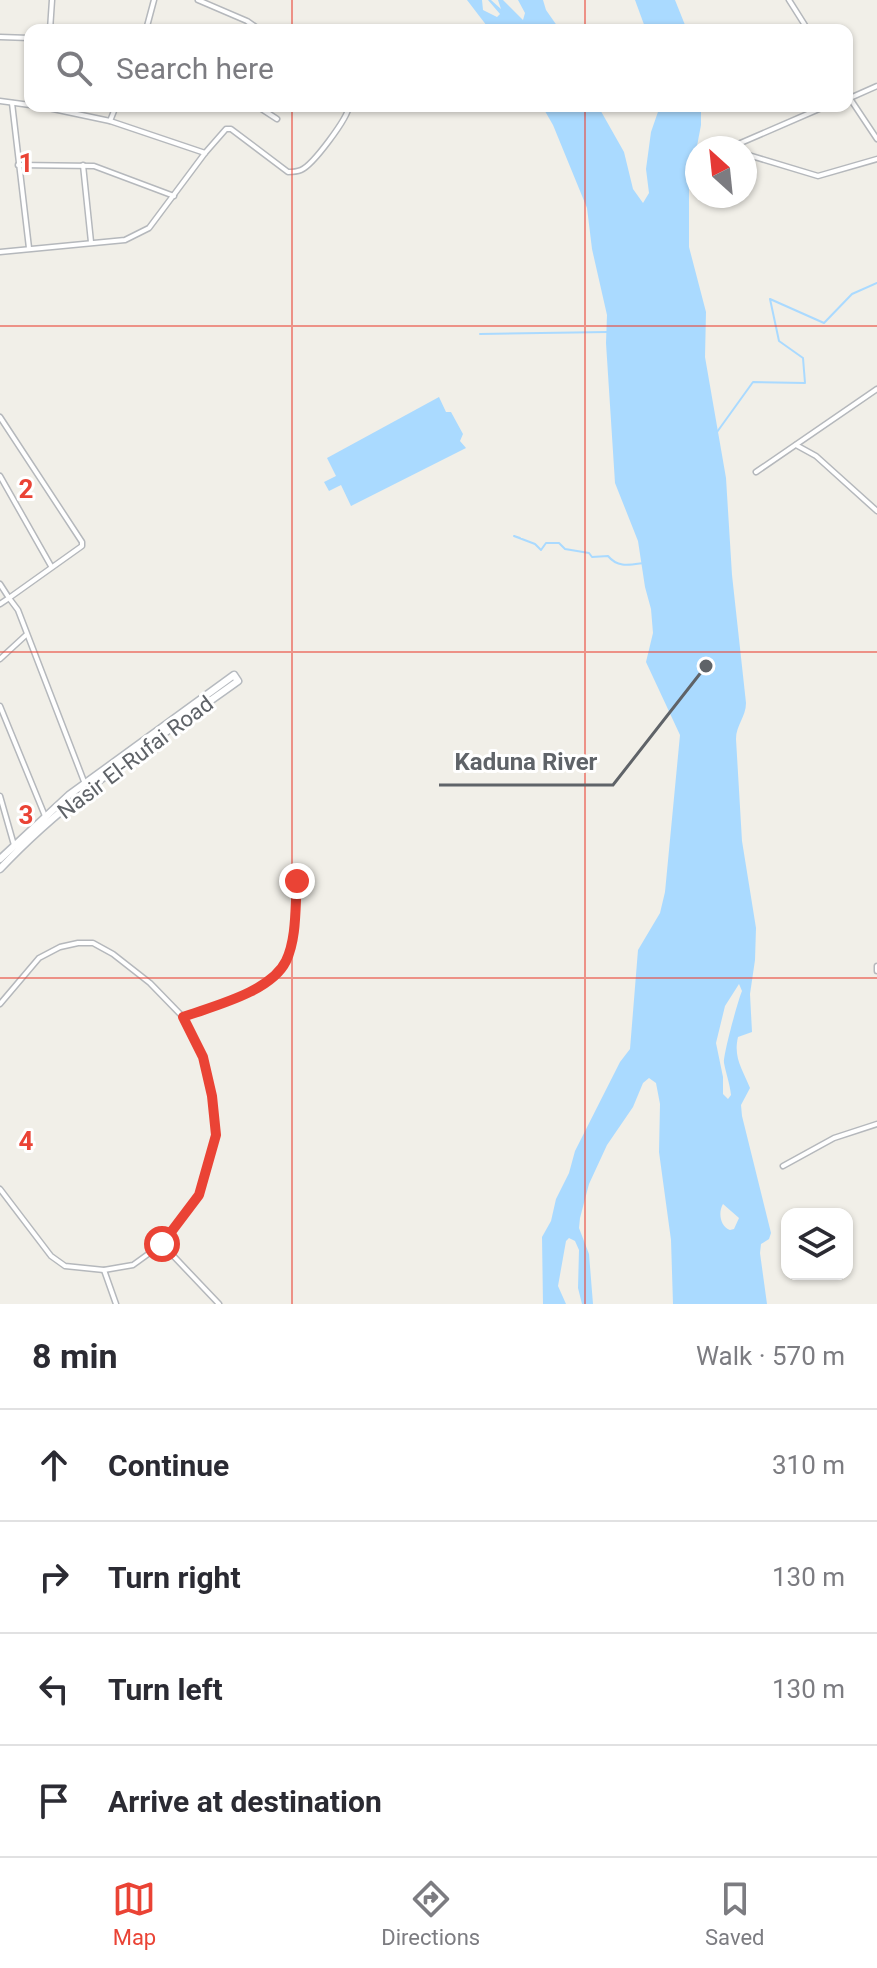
<!DOCTYPE html>
<html lang="en">
<head>
<meta charset="utf-8">
<style>
	:root { --surface:#fff; --page:#f2f2f3; --text:#2b2b33; --muted:#7c7c81; --line:#e1e1e2; --accent:#ea4335 }
	body { margin:0; font-family:Roboto,sans-serif; background:var(--page); color:var(--text) }
	.controls { position:absolute; right:24px; bottom:24px; display:grid; overflow:hidden; border-radius:16px; box-shadow:0 2px 6px #0004 }
	.controls button { width:72px; height:72px; display:grid; place-items:center; padding:0; border:0; border-bottom:2px solid var(--line); background:var(--surface); color:var(--text); font:40px sans-serif }
	.compass { position:absolute; left:685px; top:136px; width:72px; height:72px; border-radius:50%; background:var(--surface); box-shadow:0 2px 6px #0004; rotate:333deg }
	.stop { position:absolute; width:24px; height:24px; margin:-18px; border:6px solid #ea4335; border-radius:50%; background:#fff }
	.stop.end { background:#ea4335; border-color:#fff; box-shadow:0 2px 8px #0008 }
	.list { margin:0; padding:0; list-style:none }
	h2 { display:flex; justify-content:space-between; align-items:center; height:104px; margin:0; padding:0 32px; font-size:34px }
	h2 small { font-size:26px; font-weight:400; color:var(--muted) }
	.list li { display:grid; grid-template-columns:52px 1fr auto; gap:24px; align-items:center; box-sizing:border-box; height:112px; padding:0 32px; border-top:2px solid var(--line) }
	.list b { display:block; font-size:30px; white-space:nowrap }
	.list em { font-size:26px; font-style:normal; color:var(--muted) }
	.icon { flex:none; width:44px; height:44px; fill:none; stroke:currentColor; stroke-width:2; stroke-linecap:round; stroke-linejoin:round }
	.map { position:relative; flex:none; width:877px; height:1304px; overflow:hidden }
	.search { position:absolute; background:var(--surface); box-shadow:0 2px 6px #0004; left:24px; right:24px; top:24px; height:88px; display:flex; align-items:center; gap:20px; box-sizing:border-box; padding:0 28px; border-radius:16px; color:var(--muted); font-size:30px }
	.sheet { height:552px; background:var(--surface) }
	nav { display:flex; justify-content:space-around; align-items:center; box-sizing:border-box; height:112px; border-top:2px solid var(--line); background:var(--surface); font-size:22px; color:var(--muted) }
	nav a { display:grid; justify-items:center; gap:4px }
	nav .on { color:var(--accent) }
	.map>svg:first-child { display:block }
</style>
</head>
<body>
<div class="map">
<svg width="877" height="1304" viewBox="0 0 877 1304">
	<rect width="100%" height="100%" fill="#f1efe8"/>
	<g fill="#aadaff" fill-rule="evenodd">
		<polygon points="467,0 482,0 483,10 497,17 500,14 488,0 491,0 501,9 498,0 503,0 523,20 525,13 518,0 543,0 546,10 560,30 490,30"/>
		<polygon points="635,0 675,0 687,30 646,30"/>
		<path d="M542,106H598L624,152L633,189L643,203L649,193L646,169L651,132L660,106H701V125L689,188V247L706,312L705,357L726,478L732,575L746,703C746,717 736,725 736,739L742,841L756,928L755,960L750,994L752,1032L738,1037C733,1058 743,1070 750,1088L741,1105L742,1116L771,1233L769,1239L761,1244L760,1253L767,1304H673L671,1240L659,1152L660,1104L656,1083L649,1078L643,1083L633,1107L607,1145L589,1184L580,1218L579,1228L589,1254L593,1304H582L578,1288L579,1250L575,1241L569,1238L566,1241L558,1286L566,1304H543L542,1237L551,1221L556,1199L569,1173L575,1151L620,1062L630,1049L638,950L660,913L665,892L680,735L646,662L653,633L651,609L645,587L638,541L615,483L606,343L607,315L592,249L587,208L553,125ZM739,984L742,991C738,1000 723,1055 724,1063C726,1074 730,1084 731,1095L728,1099L723,1094V1077L716,1043L725,1006ZM723,1204L739,1218L734,1229L730,1230C720,1227 718,1212 723,1204Z"/>
		<polygon points="439,397 446,412 451,412 463,434 460,441 466,448 351,506 341,485 329,491 324,482 336,476 327,458"/>
	</g>
	<g fill="none" stroke-linecap="round" stroke-linejoin="round">
		<g stroke="#aadaff" stroke-width="2">
			<polyline points="480,334 607,332"/>
			<polyline points="717,432 753,382 805,383 803,358 779,341 770,299 824,323 852,294 877,283"/>
			<path d="M520,538L514,536L535,544L541,550L546,543H559L565,549L589,553L592,557L608,556C618,568 629,565 644,563"/>
		</g>
		<g stroke="#b5b8bc" stroke-width="7">
			<g id="minor">
				<polyline points="198,0 247,21 260,30"/>
				<polyline points="789,0 808,30"/>
				<polyline points="50,30 52,0"/>
				<polyline points="146,30 154,0"/>
				<polyline points="0,37 30,38"/>
				<polyline points="847,94 877,139"/>
				<polyline points="850,98 877,86"/>
				<polyline points="0,101 30,105"/>
				<polyline points="12,103 29,248"/>
				<polyline points="39,106 110,121 205,153"/>
				<polyline points="257,106 277,119"/>
				<polyline points="110,121 116,106"/>
				<polyline points="729,148 826,106"/>
				<polyline points="745,154 818,176 877,159"/>
				<polyline points="18,165 94,166 174,196"/>
				<polyline points="83,165 91,242"/>
				<path d="M0,252L125,240L149,228L205,153L226,129H231L288,172C294,172 296,172 301,170C313,165 348,118 349,106"/>
				<polyline points="0,417 82,542 82,546 9,598 18,610 85,784"/>
				<polyline points="796,445 816,456 877,511"/>
				<polyline points="756,472 877,389"/>
				<polyline points="0,476 51,566"/>
				<polyline points="0,584 9,598 0,604"/>
				<polyline points="0,659 26,635"/>
				<polyline points="0,706 45,816"/>
				<polyline points="0,796 14,845"/>
				<polyline points="877,966 877,971"/>
				<polyline points="0,1004 39,958 60,947 78,943 93,943 113,954 150,983 183,1017 203,1057 212,1096 216,1135 199,1195 162,1244 133,1265 104,1270 65,1266 51,1256 0,1189"/>
				<path d="M183,1017C213,1006 270,993 286,961C297,938 295,906 297,881"/>
				<polyline points="783,1166 834,1138 877,1124"/>
				<polyline points="163,1245 219,1304"/>
				<polyline points="104,1270 116,1304"/>
			</g>
		</g>
		<g stroke="#b6babf" stroke-width="9">
			<path id="secondary" d="M0,859L69,795L234,675L238,681C156,740 69,795 0,869"/>
		</g>
		<use href="#minor" stroke="#fff" stroke-width="4"/>
		<use href="#secondary" stroke="#fff" stroke-width="6"/>
	</g>
	<g fill="none" stroke-linecap="round" stroke-linejoin="round">
		<path stroke="#ea4335" stroke-width="10" d="M162,1244L199,1195L216,1135L212,1096L203,1057L183,1017C213,1006 271,992 286,961C297,938 295,906 297,881"/>
	</g>
	<path fill="none" stroke="#ea4335" stroke-width="2" stroke-opacity="0.55" d="M292,0V30M585,0V30M292,106V1304M585,106V1304M0,326H877M0,652H877M0,978H877"/>
	<g text-anchor="middle" stroke-width="6" stroke-linejoin="round" paint-order="stroke">
		<g font-size="22" fill="#5f6368" stroke="#fff">
			<text transform="translate(135 757) rotate(-37)" y="8">Nasir El-Rufai Road</text>
		</g>
	</g>
	<g font-size="26" text-anchor="middle" font-weight="bold" fill="#ea4335" stroke="#fff" stroke-width="6" stroke-linejoin="round" paint-order="stroke">
		<text x="26" y="172">1</text>
		<text x="26" y="498">2</text>
		<text x="26" y="824">3</text>
		<text x="26" y="1150">4</text>
	</g>
	<path fill="none" stroke="#5f6368" stroke-width="3" d="M706 666L613 785H439"/>
	<circle fill="#5f6368" stroke="#fff" stroke-width="3" cx="706" cy="666" r="8"/>
	<g font-size="24" text-anchor="middle" font-weight="bold" fill="#5f6368" stroke="#fff" stroke-width="6" stroke-linejoin="round" paint-order="stroke">
		<text x="526" y="770">Kaduna River</text>
	</g>
</svg>
<div class="controls">
<button><svg class="icon" aria-label="layers" viewBox="0 0 24 24"><path d="M12 4l9 5-9 5-9-5zM3 14l9 5 9-5"/></svg></button>
</div>
<svg class="compass" viewBox="-18 -18 36 36"><path d="M0-13l5 13h-10z" fill="#e53935"/><path d="M0 13l5-13h-10z" fill="#7c7c81"/></svg>
<div class="stop" style="left:162px;top:1244px"></div>
<div class="stop end" style="left:297px;top:881px"></div>
<div class="search"><svg class="icon" aria-label="search" viewBox="0 0 24 24"><circle cx="10" cy="10" r="6"/><path d="M15 15l6 6"/></svg>Search here</div>
</div>
<section class="sheet">
<h2>8 min<small>Walk · 570 m</small></h2>
<ul class="list">
<li><svg class="icon" aria-label="ahead" viewBox="0 0 24 24"><path d="M12 20V5M6 11l6-6 6 6"/></svg><div><b>Continue</b></div><em>310 m</em></li>
<li><svg class="icon" aria-label="right" viewBox="0 0 24 24"><path d="M7 20v-9h11M14 6l5 5-5 5"/></svg><div><b>Turn right</b></div><em>130 m</em></li>
<li><svg class="icon" aria-label="left" viewBox="0 0 24 24"><path d="M17 20v-9H6M10 6l-5 5 5 5"/></svg><div><b>Turn left</b></div><em>130 m</em></li>
<li><svg class="icon" aria-label="arrive" viewBox="0 0 24 24"><path d="M6 21V4h12l-3 4 3 4H6"/></svg><div><b>Arrive at destination</b></div></li>
</ul>
</section>
<nav>
<a class="on"><svg class="icon" aria-label="map" viewBox="0 0 24 24"><path d="M3 6l6-2 6 2 6-2v14l-6 2-6-2-6 2zM9 4v14M15 6v14"/></svg>Map</a>
<a><svg class="icon" aria-label="directions" viewBox="0 0 24 24"><path d="M12 3l9 9-9 9-9-9zM9 14v-3h6M13 9l2 2-2 2"/></svg>Directions</a>
<a><svg class="icon" aria-label="saved" viewBox="0 0 24 24"><path d="M7 4h10v16l-5-4-5 4z"/></svg>Saved</a>
</nav>
</body>
</html>
